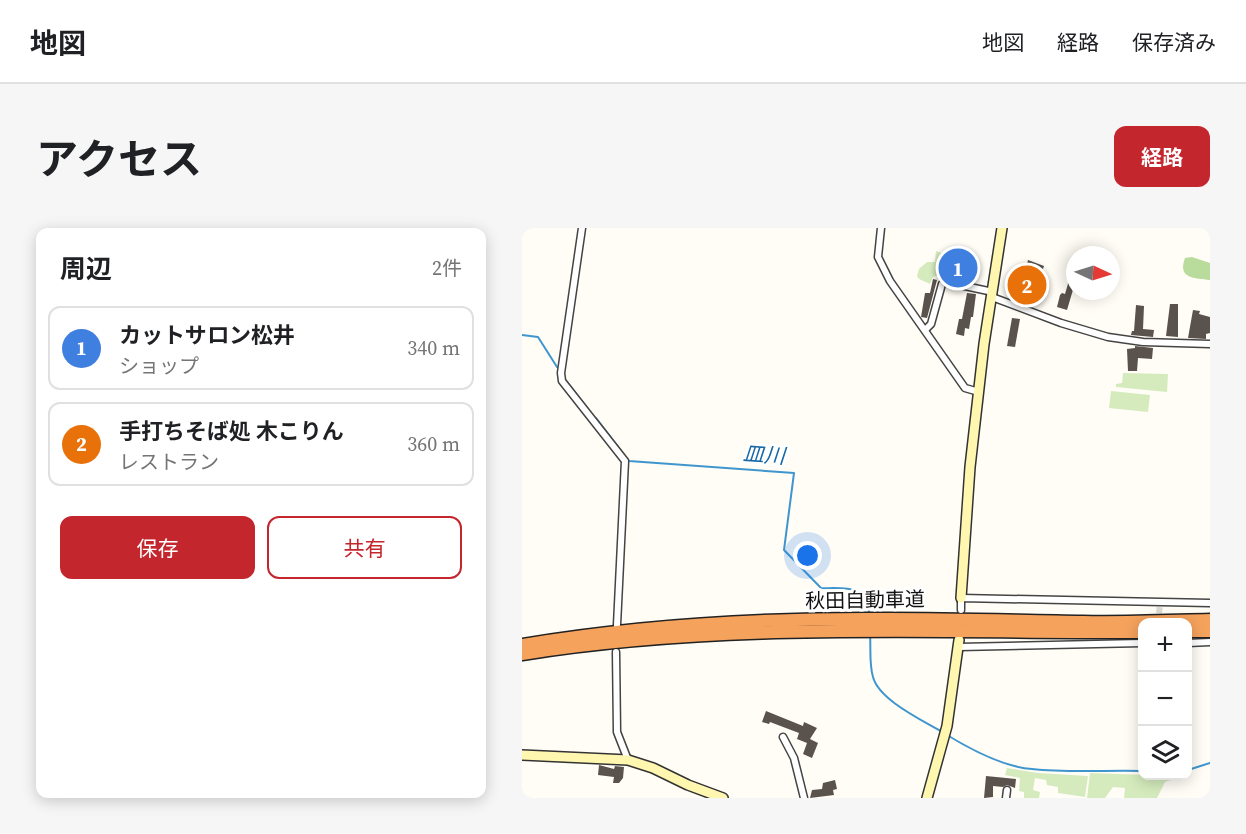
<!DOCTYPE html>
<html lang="ja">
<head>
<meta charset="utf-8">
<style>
	:root { --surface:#fff; --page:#f6f6f6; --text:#202124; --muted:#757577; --line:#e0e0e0; --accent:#c4262e }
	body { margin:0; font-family:"Source Serif 4","Noto Sans JP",serif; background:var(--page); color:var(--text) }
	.controls { position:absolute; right:18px; bottom:18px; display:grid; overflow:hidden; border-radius:12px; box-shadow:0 3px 15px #0003 }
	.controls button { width:54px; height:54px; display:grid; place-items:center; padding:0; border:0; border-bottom:2px solid var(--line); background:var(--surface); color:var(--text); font:30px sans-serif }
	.compass { position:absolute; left:544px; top:18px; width:54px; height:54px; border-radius:50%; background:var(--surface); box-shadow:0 3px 15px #0003; rotate:94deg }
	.you { position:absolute; left:286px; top:328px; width:21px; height:21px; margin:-15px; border:4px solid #fff; border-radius:50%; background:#1a73e8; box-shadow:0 0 0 9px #1a73e833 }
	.badge { display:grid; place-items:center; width:39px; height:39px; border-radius:50%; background:var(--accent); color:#fff; font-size:20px; font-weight:700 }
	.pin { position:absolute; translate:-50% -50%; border:3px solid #fff; box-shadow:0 2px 6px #0006 }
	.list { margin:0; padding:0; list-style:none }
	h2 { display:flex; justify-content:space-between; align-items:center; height:78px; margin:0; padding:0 24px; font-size:26px }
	h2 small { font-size:20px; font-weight:400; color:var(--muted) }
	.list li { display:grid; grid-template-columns:39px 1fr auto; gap:18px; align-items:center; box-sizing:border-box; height:84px; margin:0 12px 12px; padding:0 12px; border:2px solid var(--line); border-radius:12px }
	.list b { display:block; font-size:22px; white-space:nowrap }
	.list p { margin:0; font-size:20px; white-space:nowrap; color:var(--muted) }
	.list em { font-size:20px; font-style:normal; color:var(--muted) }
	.actions { display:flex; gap:12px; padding:18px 24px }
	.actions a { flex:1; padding:14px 0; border:2px solid var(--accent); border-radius:12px; text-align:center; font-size:21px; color:var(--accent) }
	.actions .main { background:var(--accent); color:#fff }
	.icon { flex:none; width:33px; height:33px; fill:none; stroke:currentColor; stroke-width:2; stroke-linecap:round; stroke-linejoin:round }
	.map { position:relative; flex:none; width:688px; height:570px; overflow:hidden; border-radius:12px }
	header { display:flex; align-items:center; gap:36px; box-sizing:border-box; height:84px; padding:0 30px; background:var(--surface); border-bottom:2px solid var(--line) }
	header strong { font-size:28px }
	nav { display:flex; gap:33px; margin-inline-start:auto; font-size:21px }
	.intro { display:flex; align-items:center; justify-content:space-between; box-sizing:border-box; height:144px; padding:0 36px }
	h1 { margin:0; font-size:42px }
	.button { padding:15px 27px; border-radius:12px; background:var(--accent); color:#fff; font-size:21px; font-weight:700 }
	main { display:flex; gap:36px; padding:0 36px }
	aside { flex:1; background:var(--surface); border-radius:12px; box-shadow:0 3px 15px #0003 }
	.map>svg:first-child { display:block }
</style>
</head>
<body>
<header>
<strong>地図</strong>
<nav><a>地図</a><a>経路</a><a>保存済み</a></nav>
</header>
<div class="intro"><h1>アクセス</h1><a class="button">経路</a></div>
<main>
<aside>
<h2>周辺<small>2件</small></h2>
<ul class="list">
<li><span class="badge" style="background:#3f7fe0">1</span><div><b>カットサロン松井</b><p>ショップ</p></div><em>340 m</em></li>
<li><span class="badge" style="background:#e8710a">2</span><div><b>手打ちそば処 木こりん</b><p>レストラン</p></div><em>360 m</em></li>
</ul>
<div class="actions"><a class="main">保存</a><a>共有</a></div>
</aside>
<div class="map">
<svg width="688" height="570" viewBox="0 0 688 570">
	<rect width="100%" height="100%" fill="#fffdf5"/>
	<g fill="#d5ebbd">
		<polygon points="414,23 425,27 422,39 436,48 435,53 416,47 411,49 408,56 397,51 395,48 397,41 405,34 413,34"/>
		<polygon points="601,145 646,146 645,164 594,159 594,156 600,155"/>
		<polygon points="589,163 628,167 626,184 587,180"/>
		<polygon points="485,540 516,545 566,548 563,569 536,565 536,559 525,557 524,552 513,550 511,562 518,564 517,570 502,570 502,564 497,563 498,550 483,547"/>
		<polygon points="568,545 652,548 654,550 643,554 635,570 602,570 603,560 591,559 583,570 565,570"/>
	</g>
	<path fill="#b9dc9c" d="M670,29L688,35V52C673,50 655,51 663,30Z"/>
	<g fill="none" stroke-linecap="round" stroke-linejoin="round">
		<g stroke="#3f96cf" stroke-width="2">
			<polyline points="0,107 16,109 35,139"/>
			<polyline points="42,150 66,181"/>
			<path d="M74,190L107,233L272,245L262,322L299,360C322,361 343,355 347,384"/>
			<path d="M348,406C349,420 347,436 351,449C357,472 400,492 420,504"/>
			<path d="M425,507C448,521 482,539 510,541C546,545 584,542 620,543"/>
			<polyline points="666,542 688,535"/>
		</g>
	</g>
	<g fill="#5a524d">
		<polygon points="436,21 444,25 439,32 442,33 439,41 444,43 442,48 425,39"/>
		<polygon points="506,32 522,38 512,67 496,62 501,48 496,46 498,41 503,43"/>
		<polygon points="548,49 553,51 553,55 545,82 535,79 538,67 540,65 543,66"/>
		<polygon points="411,51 415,52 405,90 399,89 403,65 408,65"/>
		<polygon points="445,65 454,66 451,89 449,89 447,101 443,100 442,108 434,106 437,91 440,91"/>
		<polygon points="648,76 656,76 656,109 644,108"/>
		<polygon points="614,77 622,78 621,101 632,102 631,109 609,107 610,103 612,103"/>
		<polygon points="671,82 678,83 677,86 688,89 688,105 684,106 684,111 666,110"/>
		<polygon points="490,90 498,91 493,119 485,118"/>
		<polygon points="613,118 631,120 630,131 616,130 615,143 606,143 605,121 613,120"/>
		<polygon points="244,483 281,498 282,494 295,500 288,511 296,515 290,530 281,526 285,515 275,511 277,505 248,494 247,496 240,494"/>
		<polygon points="77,537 92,541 93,538 102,539 101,550 97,555 91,555 92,549 76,547"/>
		<polygon points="464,548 494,551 493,560 485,557 481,559 471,558 471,569 462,570"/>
		<polygon points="313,552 315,561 311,562 312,567 288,570 290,562 300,561 301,555"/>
	</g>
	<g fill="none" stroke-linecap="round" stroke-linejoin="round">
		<polyline stroke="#dbdad3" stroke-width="6" stroke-dasharray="6 3" stroke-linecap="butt" points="636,394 638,376"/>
		<g stroke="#444" stroke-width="9">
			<g id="street">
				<polyline points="60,0 39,145 40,153 103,233 95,397"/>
				<polyline points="359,0 356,29 368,53 443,160 457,164"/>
				<polyline points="470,69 539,95 586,109 621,114 688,116"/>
				<polyline points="403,102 409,96 420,56 424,54 471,64"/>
				<polyline points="439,382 439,370 688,375"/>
				<polyline points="666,415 688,414"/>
				<polyline points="437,419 620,415"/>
				<polyline points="94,424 95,504 106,532"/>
				<polyline points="261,509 272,530 282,570"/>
				<polyline points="484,570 485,562"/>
			</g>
		</g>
		<g stroke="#333" stroke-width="12">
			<g id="secondary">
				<polyline points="439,370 448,239 462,116 480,0"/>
				<polyline points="0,527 106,532 131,540 166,557 201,570"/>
				<polyline points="405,570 425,498 437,412"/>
			</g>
		</g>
		<g stroke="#222" stroke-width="15">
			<g id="highway">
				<polyline points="666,403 688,403"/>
				<path d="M0,417C120,397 244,390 366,391C431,391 496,393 561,394C603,395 646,393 688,392"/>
				<path d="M0,426C206,393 413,405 620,404"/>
			</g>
		</g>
		<use href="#street" stroke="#fff" stroke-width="6"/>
		<use href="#secondary" stroke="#fff6b0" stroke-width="9"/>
		<use href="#highway" stroke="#f5a25d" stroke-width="12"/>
	</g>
	<g text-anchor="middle" stroke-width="6" stroke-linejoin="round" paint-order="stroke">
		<g font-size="20" fill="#111" stroke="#fff">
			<text transform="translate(343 372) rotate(-1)" y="7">秋田自動車道</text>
		</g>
		<g font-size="21" font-style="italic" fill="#1768a6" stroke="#fff">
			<text transform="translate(242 227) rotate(4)" y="7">皿川</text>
		</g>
	</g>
</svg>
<div class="controls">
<button>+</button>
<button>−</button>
<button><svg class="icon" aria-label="layers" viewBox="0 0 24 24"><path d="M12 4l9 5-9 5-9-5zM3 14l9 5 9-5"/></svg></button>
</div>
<svg class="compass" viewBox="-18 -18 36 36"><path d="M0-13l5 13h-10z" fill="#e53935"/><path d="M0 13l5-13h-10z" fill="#757577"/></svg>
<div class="you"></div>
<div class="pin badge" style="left:436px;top:40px;background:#3f7fe0">1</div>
<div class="pin badge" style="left:505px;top:57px;background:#e8710a">2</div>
</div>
</main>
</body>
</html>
